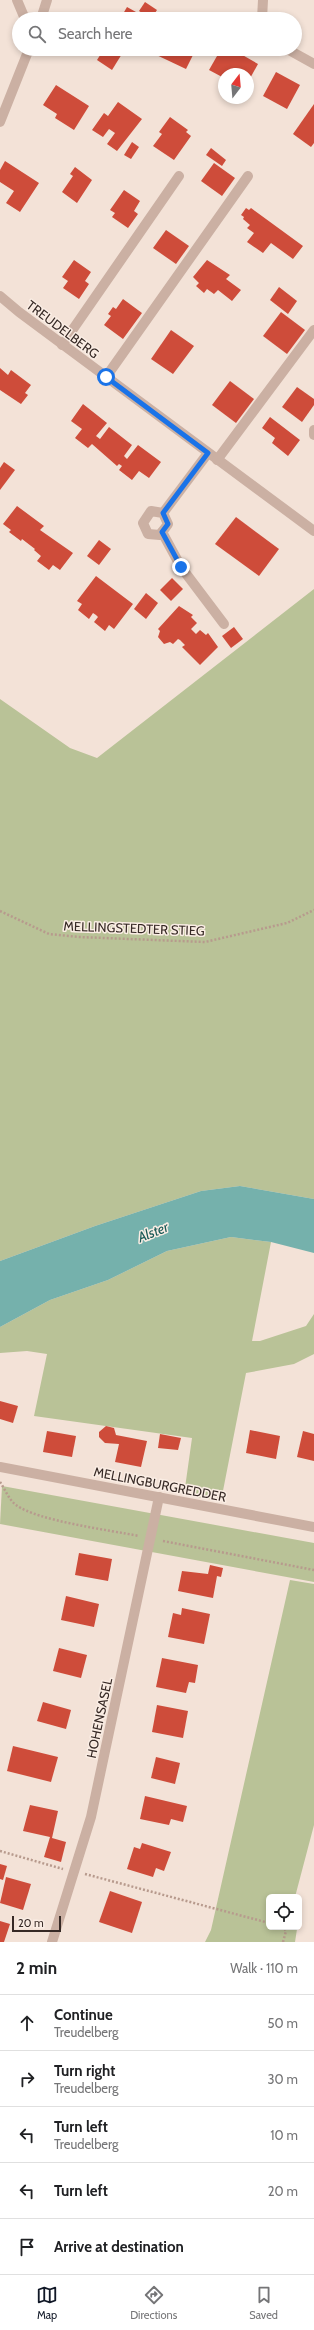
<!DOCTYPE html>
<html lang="en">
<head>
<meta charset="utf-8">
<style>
	:root { --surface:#fff; --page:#f6f6f6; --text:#202124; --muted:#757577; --line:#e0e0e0; --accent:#111827 }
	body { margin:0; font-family:Cabin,sans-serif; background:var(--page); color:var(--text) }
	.controls { position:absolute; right:12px; bottom:12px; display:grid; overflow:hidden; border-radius:6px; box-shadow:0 2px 6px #0003 }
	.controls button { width:36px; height:36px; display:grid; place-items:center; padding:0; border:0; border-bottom:1px solid var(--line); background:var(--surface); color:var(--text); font:20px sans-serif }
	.compass { position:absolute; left:218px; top:68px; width:36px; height:36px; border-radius:50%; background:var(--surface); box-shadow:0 2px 6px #0003; rotate:16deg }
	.scale { position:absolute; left:12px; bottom:10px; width:49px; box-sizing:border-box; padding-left:4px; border:2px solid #362925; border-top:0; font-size:11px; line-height:14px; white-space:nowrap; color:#362925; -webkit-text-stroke:3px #faede4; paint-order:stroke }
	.stop { position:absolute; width:12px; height:12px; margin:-9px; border:3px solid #1a73e8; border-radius:50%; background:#fff }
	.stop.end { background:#1a73e8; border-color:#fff; box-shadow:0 1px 4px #0008 }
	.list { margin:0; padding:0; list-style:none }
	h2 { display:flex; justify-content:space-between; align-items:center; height:52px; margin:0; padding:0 16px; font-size:17px }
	h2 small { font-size:13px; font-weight:400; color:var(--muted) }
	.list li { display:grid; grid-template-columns:26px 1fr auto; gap:12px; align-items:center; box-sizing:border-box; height:56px; padding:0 16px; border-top:1px solid var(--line) }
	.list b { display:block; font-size:15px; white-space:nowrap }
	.list p { margin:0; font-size:13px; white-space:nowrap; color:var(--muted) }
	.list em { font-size:13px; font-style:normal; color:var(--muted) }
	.icon { flex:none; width:22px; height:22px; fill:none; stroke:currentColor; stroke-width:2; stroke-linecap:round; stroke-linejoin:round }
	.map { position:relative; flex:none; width:314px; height:1942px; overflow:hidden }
	.search { position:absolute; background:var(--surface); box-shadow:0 2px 6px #0003; left:12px; right:12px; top:12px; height:44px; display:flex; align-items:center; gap:10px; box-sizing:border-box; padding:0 14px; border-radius:22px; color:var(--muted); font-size:15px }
	.sheet { height:332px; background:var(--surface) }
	nav { display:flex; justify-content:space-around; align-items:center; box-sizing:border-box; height:56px; border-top:1px solid var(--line); background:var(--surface); font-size:11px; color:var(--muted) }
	nav a { display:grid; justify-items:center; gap:2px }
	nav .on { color:var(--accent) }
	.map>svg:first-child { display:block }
</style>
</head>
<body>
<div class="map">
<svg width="314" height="1942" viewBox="0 0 314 1942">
	<rect width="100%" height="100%" fill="#f3e2d7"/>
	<g fill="#b9c297">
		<polygon points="314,589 314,1199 240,1186 201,1191 95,1226 0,1261 0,699 70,748 97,758"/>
		<polygon points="231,1237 271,1242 252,1341 260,1341 306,1326 314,1314 314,1354 294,1364 246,1373 221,1501 184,1495 192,1438 34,1416 47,1354 27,1351 0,1353 0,1327 50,1300 108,1280 167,1251"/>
		<polygon points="2,1486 314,1543 314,1582 0,1524"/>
		<polygon points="290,1580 314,1584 314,1825 295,1897 269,1897 269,1927 297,1929 295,1942 205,1942 211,1930"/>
	</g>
	<polygon fill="#75b1ac" points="240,1186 314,1199 314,1253 271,1242 231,1237 167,1251 108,1280 50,1300 0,1327 0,1261 95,1226 201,1191"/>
	<g fill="#ce4c3a">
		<polygon points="145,2 157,10 151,19 139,11"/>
		<polygon points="127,7 145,17 144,19 120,19"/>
		<polygon points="104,49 125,49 112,70 97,60"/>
		<polygon points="149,49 196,49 186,69 148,51"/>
		<polygon points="221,49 232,49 258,64 248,82 248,74 224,74 224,78 209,70"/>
		<polygon points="276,72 300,85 287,109 263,96"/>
		<polygon points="56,85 89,106 74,130 55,118 57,114 43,105"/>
		<polygon points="118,102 142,119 117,151 107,144 115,133 109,129 103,137 92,130 104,113 108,116"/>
		<polygon points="314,104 314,143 311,147 293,134"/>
		<polygon points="170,117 188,130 186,132 191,136 174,160 153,146 162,134 159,132"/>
		<polygon points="132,142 139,147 131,159 124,155"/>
		<polygon points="211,148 226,160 222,166 206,155"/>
		<polygon points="5,161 39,183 20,212 6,203 14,191 0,182 0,170"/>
		<polygon points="214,163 235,178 222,196 201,181"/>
		<polygon points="75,167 92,180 77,203 62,192 73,176 70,174"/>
		<polygon points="124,190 140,201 134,211 138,214 128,228 112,217 115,213 110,210"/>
		<polygon points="246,208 249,210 251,208 303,246 293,259 271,243 263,253 247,242 254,233 247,228 250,225 243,219 244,217 241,215"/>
		<polygon points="166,230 189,246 176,264 153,248"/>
		<polygon points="74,260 91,272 85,281 89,284 79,299 63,288 68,281 62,277"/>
		<polygon points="207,260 230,275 226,279 241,290 232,301 218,290 214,294 207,289 204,293 196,286 199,283 193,277"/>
		<polygon points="279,287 297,301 288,314 270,300"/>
		<polygon points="123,299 142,313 123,339 104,325 111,316 108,314 113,307 116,309"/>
		<polygon points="281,312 305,330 287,354 263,336"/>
		<polygon points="171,330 194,346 173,374 151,359"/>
		<polygon points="0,368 8,375 11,370 31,385 25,393 28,395 21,404 0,390"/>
		<polygon points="230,381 254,399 236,423 212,405"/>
		<polygon points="297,387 314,399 314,405 302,422 282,407"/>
		<polygon points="83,404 107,423 96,436 100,439 109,427 132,445 124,456 127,459 138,445 161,462 149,478 139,471 132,480 119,470 122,466 119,464 117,466 92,444 88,448 75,438 82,429 71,421"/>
		<polygon points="270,417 300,440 288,456 272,443 275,438 262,428"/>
		<polygon points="4,462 15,470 0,490 0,468"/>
		<polygon points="17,506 44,526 40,530 73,553 60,570 53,565 49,570 37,561 41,556 34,550 35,549 22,539 21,541 9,532 11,530 3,524"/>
		<polygon points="236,517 279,549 259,576 215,544"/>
		<polygon points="99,540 111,549 99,565 87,556"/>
		<polygon points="96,576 133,604 114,629 109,625 105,631 94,622 98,617 96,615 93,613 89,619 78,610 82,604 77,601"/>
		<polygon points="172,578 183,589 171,601 160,590"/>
		<polygon points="146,593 158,603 146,619 134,609"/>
		<polygon points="179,606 193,615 191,617 197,623 191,629 196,634 200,630 206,635 208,633 218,647 200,665 182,647 185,645 180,640 178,639 173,644 170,642 164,644 158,637 160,631 158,629"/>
		<polygon points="234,627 243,639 231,648 222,636"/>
		<polygon points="0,1401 18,1406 13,1423 0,1419"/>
		<polygon points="106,1426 114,1428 116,1435 147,1441 141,1467 115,1462 119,1444 105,1443 99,1437 99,1432"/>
		<polygon points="250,1430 280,1436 276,1459 246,1453"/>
		<polygon points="47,1431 76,1436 72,1457 43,1452"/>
		<polygon points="303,1431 314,1434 314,1461 297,1457"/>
		<polygon points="160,1434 181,1438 178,1450 158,1448"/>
		<polygon points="79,1553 112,1559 108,1581 75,1575"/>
		<polygon points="210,1565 223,1568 221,1577 217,1576 213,1598 178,1591 182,1571 208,1574"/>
		<polygon points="66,1596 99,1604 94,1627 61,1620"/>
		<polygon points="182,1608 210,1614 204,1644 168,1637 173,1613 181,1615"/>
		<polygon points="59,1648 87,1655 81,1678 53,1671"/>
		<polygon points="162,1658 198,1665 195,1683 189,1682 186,1693 156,1687"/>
		<polygon points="43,1702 71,1710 66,1729 37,1721"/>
		<polygon points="157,1705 188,1711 183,1738 152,1732"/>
		<polygon points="13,1746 58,1757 51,1782 7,1771"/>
		<polygon points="156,1757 180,1763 175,1784 151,1778"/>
		<polygon points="145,1796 187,1806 183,1822 171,1819 169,1825 140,1819"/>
		<polygon points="30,1805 58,1811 52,1838 66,1842 61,1862 44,1857 50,1837 23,1831"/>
		<polygon points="142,1843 171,1852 164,1871 156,1868 153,1877 127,1869 134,1847 140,1849"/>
		<polygon points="0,1864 7,1866 3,1880 0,1879"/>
		<polygon points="6,1877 31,1884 23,1910 0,1903"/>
		<polygon points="110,1891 142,1902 132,1933 99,1922"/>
		<polygon points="0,1921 10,1924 4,1942 0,1942"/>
	</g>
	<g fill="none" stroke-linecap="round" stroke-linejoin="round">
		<g stroke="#b79a8d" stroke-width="2.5" stroke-dasharray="2 2" stroke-linecap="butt">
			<polyline points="0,911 49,934 79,937 205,942 287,923 314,910"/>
			<path d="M0,1482C5,1489 9,1500 16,1505C38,1521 109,1530 139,1536"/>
			<polyline points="163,1541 314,1570"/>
			<polyline points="0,1851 63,1869"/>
			<polyline points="85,1874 269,1923"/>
			<polyline points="283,1942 286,1931 283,1927"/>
		</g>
		<g stroke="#cbb0a3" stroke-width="10">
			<polyline points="17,0 25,19"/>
			<polyline points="41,19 47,0"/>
			<polyline points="262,19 263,0"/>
			<polyline points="287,49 314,64"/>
			<polyline points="0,122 29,49"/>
			<polyline points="0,296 19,312 314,531"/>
			<polyline points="62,345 179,176"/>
			<polyline points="106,377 248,176"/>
			<polyline points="314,430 314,435"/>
			<polyline points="217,460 314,330"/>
			<polyline points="163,513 168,524 160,535 148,534 143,523 151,511 163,513 208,453"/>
			<polyline points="162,532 181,567 224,624"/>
			<polyline points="0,1467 314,1527"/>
			<polyline points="52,1942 91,1817 159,1497"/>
		</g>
	</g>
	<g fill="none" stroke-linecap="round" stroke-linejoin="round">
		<polyline stroke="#1a73e8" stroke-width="5" points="106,377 208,453 163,513 168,524 162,532 181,567"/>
	</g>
	<g text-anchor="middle" stroke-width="3" stroke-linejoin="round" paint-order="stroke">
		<g font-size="13" fill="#362925" stroke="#faede4">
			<text transform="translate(63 329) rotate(37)" y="5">TREUDELBERG</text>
			<text transform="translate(134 928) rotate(2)" y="5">MELLINGSTEDTER STIEG</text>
			<text transform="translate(160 1484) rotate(11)" y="5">MELLINGBURGREDDER</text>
			<text transform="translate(99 1718) rotate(-78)" y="5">HOHENSASEL</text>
		</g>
		<g font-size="14" font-style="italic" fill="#195956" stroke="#faede4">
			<text transform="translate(153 1232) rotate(-22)" y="5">Alster</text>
		</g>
	</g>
</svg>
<div class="controls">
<button><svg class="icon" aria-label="locate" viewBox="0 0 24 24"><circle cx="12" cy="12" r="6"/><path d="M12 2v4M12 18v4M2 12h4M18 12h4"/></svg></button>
</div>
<svg class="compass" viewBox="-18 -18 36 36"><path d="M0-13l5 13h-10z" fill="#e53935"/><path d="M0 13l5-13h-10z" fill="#757577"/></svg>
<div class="scale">20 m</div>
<div class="stop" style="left:106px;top:377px"></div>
<div class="stop end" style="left:181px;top:567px"></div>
<div class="search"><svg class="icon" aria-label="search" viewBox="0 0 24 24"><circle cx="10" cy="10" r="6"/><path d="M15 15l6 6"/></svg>Search here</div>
</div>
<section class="sheet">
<h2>2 min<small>Walk · 110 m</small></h2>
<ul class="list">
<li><svg class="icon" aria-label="ahead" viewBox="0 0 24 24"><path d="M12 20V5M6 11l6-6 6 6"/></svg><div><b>Continue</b><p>Treudelberg</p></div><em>50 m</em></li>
<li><svg class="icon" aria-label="right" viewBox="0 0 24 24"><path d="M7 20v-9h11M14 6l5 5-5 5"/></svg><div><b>Turn right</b><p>Treudelberg</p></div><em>30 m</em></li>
<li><svg class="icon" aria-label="left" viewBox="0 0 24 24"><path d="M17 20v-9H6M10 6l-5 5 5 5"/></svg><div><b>Turn left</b><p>Treudelberg</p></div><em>10 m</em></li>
<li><svg class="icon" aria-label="left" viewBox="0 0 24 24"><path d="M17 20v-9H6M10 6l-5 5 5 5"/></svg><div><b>Turn left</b></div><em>20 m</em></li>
<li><svg class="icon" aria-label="arrive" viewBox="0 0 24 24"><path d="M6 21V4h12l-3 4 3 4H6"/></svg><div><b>Arrive at destination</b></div></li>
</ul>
</section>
<nav>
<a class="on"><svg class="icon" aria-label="map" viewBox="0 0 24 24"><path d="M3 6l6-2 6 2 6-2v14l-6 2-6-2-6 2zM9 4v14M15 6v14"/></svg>Map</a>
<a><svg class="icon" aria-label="directions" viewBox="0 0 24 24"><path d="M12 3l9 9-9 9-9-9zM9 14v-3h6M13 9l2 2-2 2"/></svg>Directions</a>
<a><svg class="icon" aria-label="saved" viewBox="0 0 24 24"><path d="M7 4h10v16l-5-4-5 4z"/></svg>Saved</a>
</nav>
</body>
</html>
